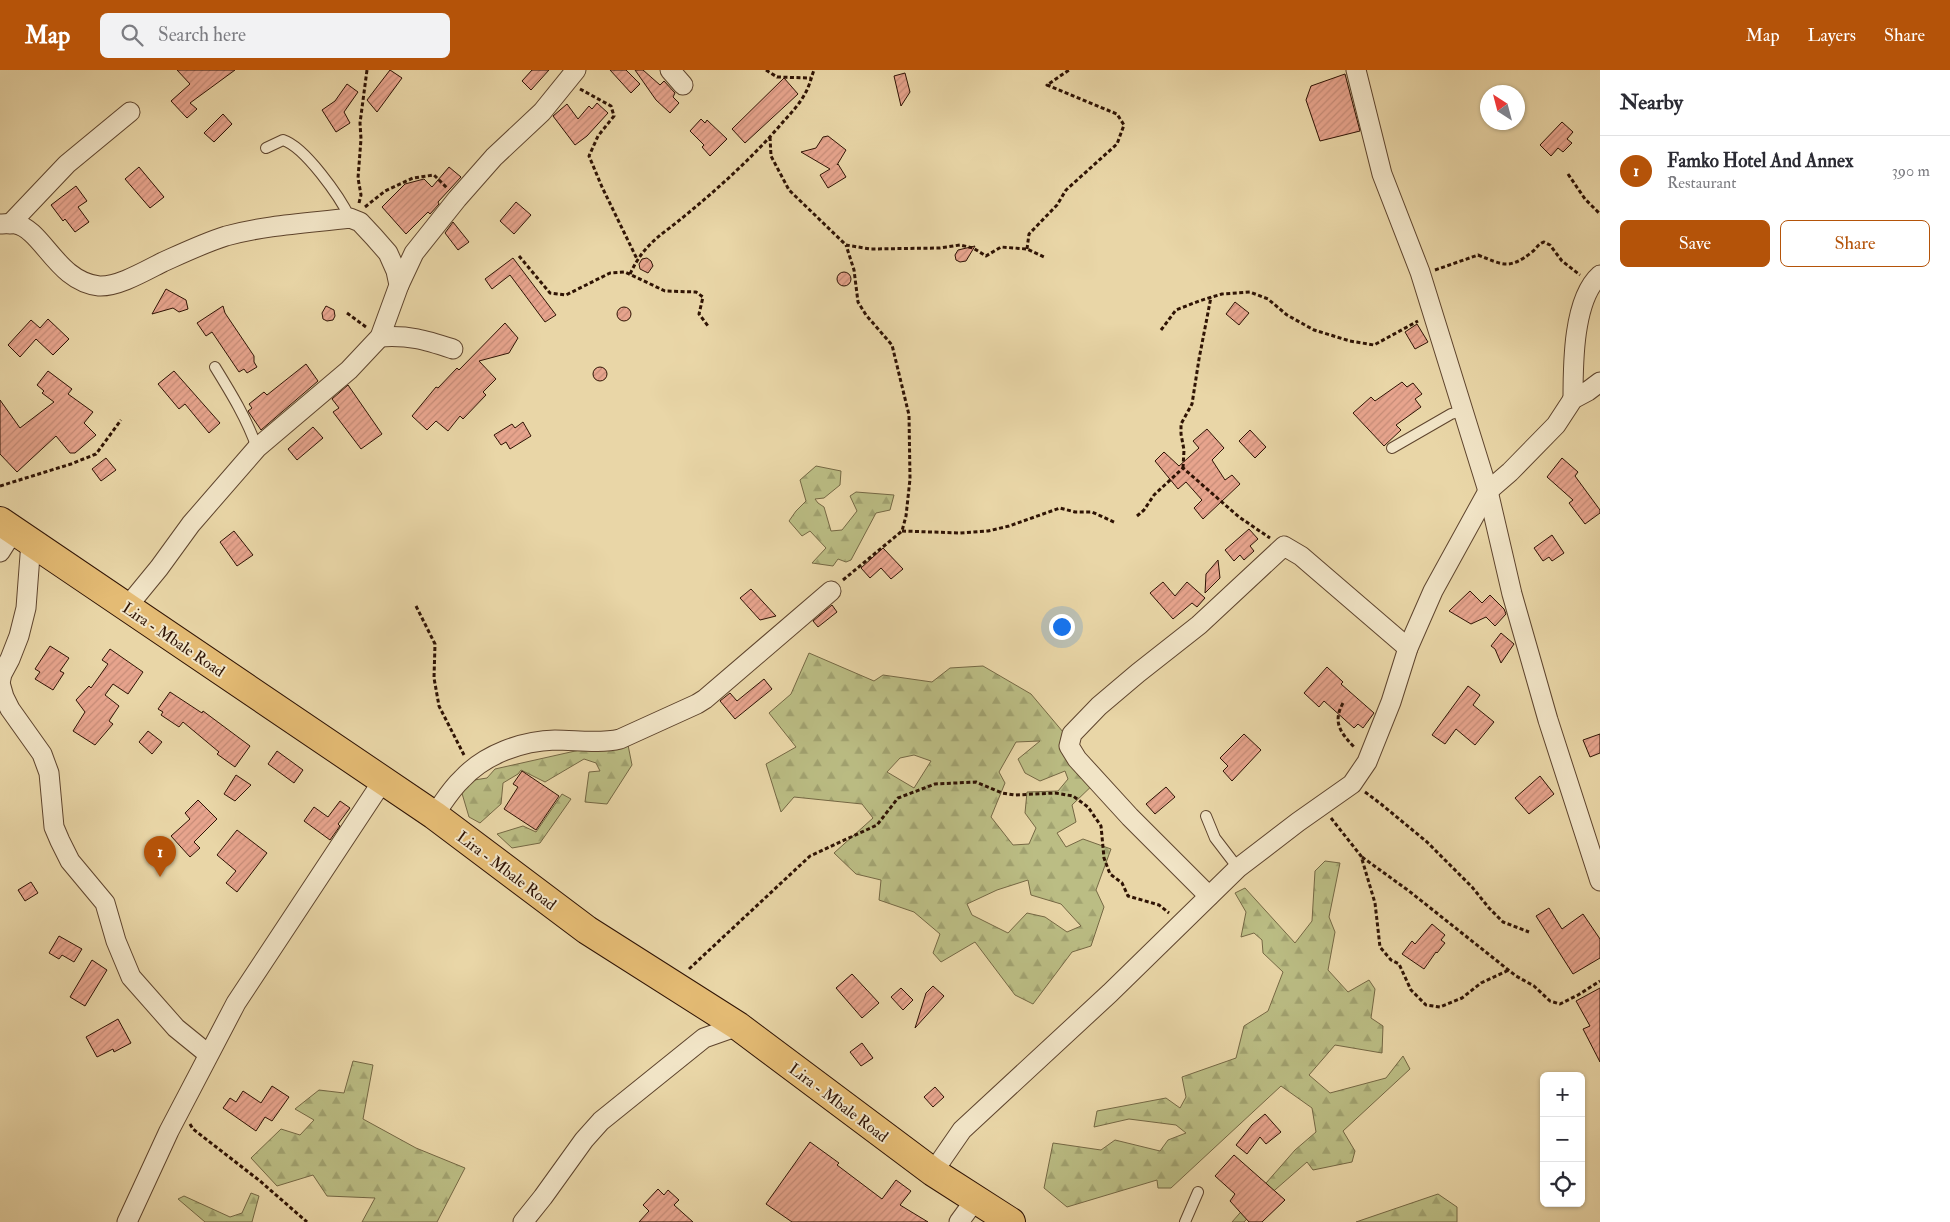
<!DOCTYPE html>
<html lang="en">
<head>
<meta charset="utf-8">
<style>
	:root { --surface:#fff; --page:#f2f2f3; --text:#2b2b33; --muted:#7c7c81; --line:#e1e1e2; --accent:#b45309 }
	body { margin:0; font-family:"IM FELL Double Pica",serif; background:var(--page); color:var(--text) }
	.controls { position:absolute; right:15px; bottom:15px; display:grid; overflow:hidden; border-radius:8px; box-shadow:0 1px 4px #0004 }
	.controls button { width:45px; height:45px; display:grid; place-items:center; padding:0; border:0; border-bottom:1px solid var(--line); background:var(--surface); color:var(--text); font:25px sans-serif }
	.compass { position:absolute; left:1480px; top:15px; width:45px; height:45px; border-radius:50%; background:var(--surface); box-shadow:0 1px 4px #0004; rotate:324deg }
	.you { position:absolute; left:1061px; top:556px; width:18px; height:18px; margin:-12px; border:4px solid #fff; border-radius:50%; background:#1a73e8; box-shadow:0 0 0 8px #1a73e833 }
	.badge { display:grid; place-items:center; width:32px; height:32px; border-radius:50%; background:var(--accent); color:#fff; font-size:16px; font-weight:700 }
	.pin { position:absolute; translate:-50% -41px; filter:drop-shadow(0 1px 2px #0008) }
	.pin::after { content:''; position:absolute; top:26px; width:18px; height:15px; background:inherit; clip-path:polygon(0 0,100% 0,50% 100%) }
	.list { margin:0; padding:0; list-style:none }
	h2 { display:flex; justify-content:space-between; align-items:center; height:65px; margin:0; padding:0 20px; font-size:21px }
	h2 small { font-size:16px; font-weight:400; color:var(--muted) }
	.list li { display:grid; grid-template-columns:32px 1fr auto; gap:15px; align-items:center; box-sizing:border-box; height:70px; padding:0 20px; border-top:1px solid var(--line) }
	.list b { display:block; font-size:19px; white-space:nowrap }
	.list p { margin:0; font-size:16px; white-space:nowrap; color:var(--muted) }
	.list em { font-size:16px; font-style:normal; color:var(--muted) }
	.actions { display:flex; gap:10px; padding:15px 20px }
	.actions a { flex:1; padding:11px 0; border:1px solid var(--accent); border-radius:8px; text-align:center; font-size:18px; color:var(--accent) }
	.actions .main { background:var(--accent); color:#fff }
	.icon { flex:none; width:28px; height:28px; fill:none; stroke:currentColor; stroke-width:2; stroke-linecap:round; stroke-linejoin:round }
	.map { position:relative; flex:none; width:1600px; height:1152px; overflow:hidden }
	header { display:flex; align-items:center; gap:30px; box-sizing:border-box; height:70px; padding:0 25px; background:var(--accent); color:#fff }
	header strong { font-size:24px }
	nav { display:flex; gap:28px; margin-inline-start:auto; font-size:18px }
	.search { width:350px; height:45px; background:var(--page); display:flex; align-items:center; gap:12px; box-sizing:border-box; padding:0 18px; border-radius:8px; color:var(--muted); font-size:19px }
	main { display:flex }
	aside { flex:1; background:var(--surface) }
	.map>svg:first-child { display:block }
</style>
</head>
<body>
<header>
<strong>Map</strong>
<div class="search"><svg class="icon" aria-label="search" viewBox="0 0 24 24"><circle cx="10" cy="10" r="6"/><path d="M15 15l6 6"/></svg>Search here</div>
<nav><a>Map</a><a>Layers</a><a>Share</a></nav>
</header>
<main>
<div class="map">
<svg width="1600" height="1152" viewBox="0 0 1600 1152">
	<defs>
		<pattern id="forest-firs" width="22" height="20" patternUnits="userSpaceOnUse" patternTransform="scale(1.25)"><rect width="22" height="20" fill="#bbbd84"/><path d="M5 1l3.5 6h-7zM16 11l3.5 6h-7z" fill="#a1a270"/></pattern>
		<pattern id="building-hatch" width="6" height="6" patternUnits="userSpaceOnUse" patternTransform="scale(1.25)"><rect width="6" height="6" fill="#e7a48d"/><path d="M-1 1l2-2M0 6l6-6M5 7l2-2" fill="none" stroke="#c68c78"/></pattern>
	</defs>
	<rect width="100%" height="100%" fill="#e9d6a7"/>
	<filter id="stains"><feTurbulence type="fractalNoise" baseFrequency=".004" numOctaves="4"/><feColorMatrix values="0 0 0 0 .2 0 0 0 0 .09 0 0 0 0 .02 0 0 0 .5 -.17"/></filter>
	<radialGradient id="worn" r=".72"><stop offset=".6" stop-color="#630" stop-opacity="0"/><stop offset="1" stop-color="#630" stop-opacity=".3"/></radialGradient>
	<g fill="url(#forest-firs)" stroke="#756844" fill-rule="evenodd">
		<polygon points="816,396 841,401 840,415 824,428 815,429 818,433 824,437 831,461 842,460 857,441 850,426 856,422 894,425 890,440 876,443 851,490 846,492 838,489 833,496 812,493 826,478 810,461 802,466 789,451 796,441 806,431 800,410"/>
		<path d="M809,583L874,611L883,605L932,612L950,598L983,596L1031,624L1101,707L1072,735L1076,752L1057,763L1066,777L1083,769L1111,779L1096,820L1104,837L1091,876L1072,882L1033,934L1015,925L975,872L941,892L933,883L940,864L914,842L879,830L881,810L856,804L834,783L873,748L862,734L794,727L781,742L766,694L796,677L769,643L791,624ZM1040,671L1018,689L1025,703L1040,711L1065,701L1068,709L1058,721L1027,722L1025,743L1036,758L1029,774L1013,775L991,747L1005,713L999,702L1016,672ZM914,685L931,691L914,718L887,702L900,688ZM1028,810L1031,825L1061,834L1081,856L1067,862L1045,847L1027,843L1008,863L972,845L967,834L997,820Z"/>
		<polygon points="628,675 632,695 607,734 585,732 589,702 600,701 596,693 584,689 545,712 521,700 518,704 503,713 501,734 480,753 469,747 461,720 468,711 487,708 495,699 593,677"/>
		<polygon points="562,724 571,729 540,773 512,778 497,764 523,756 536,762"/>
		<polygon points="1325,791 1340,793 1329,847 1335,862 1328,900 1348,922 1369,910 1375,919 1371,948 1383,956 1382,983 1335,975 1309,1005 1330,1023 1386,1008 1403,986 1410,999 1343,1061 1355,1081 1352,1092 1313,1100 1307,1092 1268,1126 1244,1152 1232,1152 1295,1080 1316,1062 1312,1038 1281,1016 1171,1118 1158,1118 1157,1110 1067,1137 1044,1118 1053,1073 1101,1080 1115,1070 1160,1081 1168,1070 1186,1063 1176,1055 1129,1049 1094,1057 1097,1041 1166,1028 1180,1038 1186,1027 1182,1007 1236,988 1244,956 1268,941 1283,902 1263,883 1262,870 1254,863 1241,867 1246,842 1235,823 1245,818 1295,873 1312,851 1315,801"/>
		<polygon points="353,991 373,995 363,1049 416,1078 465,1098 437,1152 362,1152 375,1128 327,1126 313,1105 277,1116 251,1088 281,1059 300,1065 314,1050 295,1039 319,1020 344,1023"/>
		<polygon points="251,1123 259,1126 252,1152 205,1152 178,1129 184,1126 230,1147 242,1143"/>
		<polygon points="1438,1124 1457,1137 1457,1152 1356,1152"/>
	</g>
	<g fill="url(#building-hatch)" stroke="#2f1304">
		<polygon points="177,0 235,0 190,33 197,39 187,48 171,31 190,14"/>
		<polygon points="390,0 402,8 377,42 367,30"/>
		<polygon points="532,0 549,0 531,20 522,11"/>
		<polygon points="610,0 626,0 640,14 631,23"/>
		<polygon points="635,0 643,0 660,15 664,11 675,23 673,27 679,33 670,43 656,30"/>
		<polygon points="905,3 910,22 901,36 894,6"/>
		<polygon points="1345,4 1360,61 1320,71 1306,30 1311,16"/>
		<polygon points="784,8 798,24 745,73 732,59"/>
		<polygon points="347,14 358,22 344,42 350,53 336,62 322,40 335,31"/>
		<polygon points="597,33 608,43 587,66 575,75 553,46 567,34 578,49 589,36 592,39"/>
		<polygon points="223,44 232,54 214,72 204,63"/>
		<polygon points="701,49 705,53 707,50 727,69 710,86 702,77 704,75 690,61"/>
		<polygon points="1562,52 1573,62 1567,69 1572,73 1563,82 1558,78 1551,86 1540,75"/>
		<polygon points="828,66 846,80 837,95 838,94 846,107 828,118 820,105 830,99 801,82 816,78 823,67"/>
		<polygon points="139,97 164,127 150,138 125,109"/>
		<polygon points="449,97 461,107 438,132 439,134 430,144 428,142 406,164 382,137 405,114 424,109 432,117"/>
		<polygon points="76,116 87,131 78,137 89,152 75,162 65,149 63,151 51,135"/>
		<polygon points="516,132 531,145 514,164 500,151"/>
		<polygon points="453,152 469,172 458,180 445,163"/>
		<polygon points="975,176 966,191 960,192 956,190 955,185 958,180"/>
		<polygon points="513,188 556,245 545,252 510,205 492,219 485,209"/>
		<polygon points="647,188 651,191 653,196 648,203 640,199 639,194 642,189"/>
		<circle cx="844" cy="209" r="7"/>
		<polygon points="166,219 186,230 188,239 179,242 173,238 152,244"/>
		<polygon points="1235,232 1249,243 1239,255 1226,244"/>
		<polygon points="223,236 225,243 254,286 254,292 257,297 247,303 244,299 239,302 212,262 206,266 197,253"/>
		<polygon points="326,236 334,240 335,246 333,250 327,251 323,249 322,243"/>
		<circle cx="624" cy="244" r="7"/>
		<polygon points="48,249 69,269 53,285 36,269 20,287 8,275 31,250 40,258"/>
		<polygon points="505,253 518,268 509,283 479,291 496,309 483,322 486,325 463,349 460,346 448,361 436,351 427,360 412,346 436,317 438,318 457,298 459,300"/>
		<polygon points="1417,254 1428,272 1415,279 1405,262"/>
		<polygon points="306,294 318,311 261,360 248,341 252,338 249,334 264,322 267,325"/>
		<circle cx="600" cy="304" r="7"/>
		<polygon points="48,301 72,319 68,324 93,342 84,353 96,365 75,383 70,383 56,366 17,402 0,384 0,330 20,358 54,332 42,323 44,321 37,315"/>
		<polygon points="174,301 220,353 209,363 185,334 179,339 158,314"/>
		<polygon points="1402,312 1407,317 1413,313 1422,324 1415,329 1421,337 1396,355 1401,360 1384,376 1353,343 1371,327 1375,331"/>
		<polygon points="348,315 382,364 361,379 333,342 339,338 332,329"/>
		<polygon points="523,352 531,366 510,379 506,372 501,375 494,365 512,354 515,358"/>
		<polygon points="313,357 323,368 297,390 288,379"/>
		<polygon points="1207,359 1224,378 1212,390 1225,410 1232,405 1240,414 1203,449 1194,438 1202,430 1186,412 1178,419 1155,391 1164,382 1179,396 1199,378 1193,371"/>
		<polygon points="1250,360 1266,377 1255,388 1239,371"/>
		<polygon points="106,388 116,400 101,411 92,399"/>
		<polygon points="1562,388 1578,402 1575,406 1600,440 1600,443 1585,454 1569,433 1573,430 1547,407"/>
		<polygon points="1249,459 1258,469 1250,476 1254,481 1244,490 1240,485 1234,491 1225,480"/>
		<polygon points="234,461 253,485 237,496 220,472"/>
		<polygon points="1552,465 1564,483 1552,491 1549,487 1543,491 1534,478"/>
		<polygon points="883,478 903,499 891,509 881,498 870,508 861,498"/>
		<polygon points="1218,490 1220,508 1205,523 1206,504"/>
		<polygon points="1163,512 1175,526 1187,512 1205,528 1197,537 1192,533 1173,549 1150,523"/>
		<polygon points="751,519 776,546 760,550 740,528"/>
		<polygon points="1470,521 1482,533 1490,525 1504,539 1506,544 1495,556 1486,547 1471,554 1449,541"/>
		<polygon points="832,535 837,542 818,557 813,551"/>
		<polygon points="1501,563 1514,574 1501,593 1495,579 1491,576"/>
		<polygon points="50,576 69,588 60,601 64,603 53,620 35,609 40,602 35,599"/>
		<polygon points="110,579 143,602 128,624 113,614 105,625 119,636 109,651 113,654 95,675 73,661 85,642 76,630 89,616 91,618 108,594 102,590"/>
		<polygon points="1327,597 1343,612 1341,614 1374,643 1363,658 1358,654 1354,658 1324,631 1319,637 1304,623"/>
		<polygon points="764,609 772,619 735,649 720,631 730,623 737,631"/>
		<polygon points="1468,616 1480,625 1473,635 1494,652 1475,675 1456,659 1445,674 1432,665"/>
		<polygon points="170,622 202,643 203,641 250,676 235,697 217,684 219,682 183,652 179,657 161,645 163,642 158,639"/>
		<polygon points="148,661 162,672 152,684 139,672"/>
		<polygon points="1244,664 1261,680 1232,711 1223,701 1228,696 1220,688"/>
		<polygon points="1600,664 1600,683 1590,687 1583,670"/>
		<polygon points="277,681 303,700 294,713 268,694"/>
		<polygon points="522,701 559,726 536,760 504,739 518,717 513,714"/>
		<polygon points="236,705 251,715 235,731 224,724"/>
		<polygon points="1540,706 1554,724 1529,744 1515,728"/>
		<polygon points="1166,717 1175,727 1155,744 1146,734"/>
		<polygon points="198,730 217,749 194,772 200,778 190,787 171,766 190,749 185,743"/>
		<polygon points="340,731 350,738 338,754 340,756 330,770 304,751 314,737 328,747"/>
		<polygon points="237,760 267,783 237,822 226,813 236,801 217,785"/>
		<polygon points="31,812 38,823 25,831 18,820"/>
		<polygon points="1549,838 1562,859 1583,844 1600,869 1600,888 1573,904 1536,846"/>
		<polygon points="1432,854 1445,865 1441,870 1445,873 1437,883 1436,882 1424,899 1402,884 1412,871 1415,874"/>
		<polygon points="59,866 82,879 74,892 62,885 59,889 49,883"/>
		<polygon points="92,890 107,900 85,936 70,927"/>
		<polygon points="852,904 879,933 862,948 836,918"/>
		<polygon points="933,916 944,926 915,958 926,923"/>
		<polygon points="901,918 913,930 903,940 891,927"/>
		<polygon points="1600,918 1600,992 1583,959 1590,956 1576,931"/>
		<polygon points="118,949 131,973 114,982 113,979 97,987 86,967"/>
		<polygon points="862,973 873,988 861,996 850,982"/>
		<polygon points="272,1016 289,1027 272,1051 265,1047 256,1061 223,1038 230,1028 236,1032 243,1021 261,1033"/>
		<polygon points="935,1017 944,1027 933,1037 924,1027"/>
		<polygon points="1265,1044 1281,1062 1266,1074 1260,1067 1247,1084 1236,1075 1252,1055"/>
		<polygon points="810,1072 839,1093 837,1095 882,1129 896,1110 911,1121 900,1135 928,1152 792,1152 766,1134"/>
		<polygon points="1234,1085 1285,1130 1262,1152 1249,1152 1230,1131 1235,1124 1215,1106"/>
		<polygon points="658,1119 664,1125 668,1120 679,1130 674,1135 693,1152 639,1152 649,1141 643,1135"/>
	</g>
	<g fill="none" stroke-linecap="round" stroke-linejoin="round">
		<g stroke="#5e442d" stroke-width="12">
			<g id="service">
				<path d="M266,78L283,70C305,77 340,127 350,148"/>
				<path d="M215,297C231,323 247,349 257,378"/>
				<polyline points="1392,378 1451,344 1462,341"/>
				<polyline points="1206,746 1215,768 1238,798"/>
				<polyline points="1185,1152 1198,1122"/>
			</g>
		</g>
		<g stroke="#5e442d" stroke-width="21">
			<g id="minor">
				<polyline points="670,0 683,15"/>
				<polyline points="1356,0 1382,104 1420,202 1488,421 1512,524 1548,650 1600,811"/>
				<path d="M0,154C5,154 11,153 15,154C43,159 56,211 99,216C118,217 145,201 163,192C183,183 204,173 226,166C266,155 309,153 350,148L360,152L374,167L388,183L396,201L399,215L380,267L349,300L257,378L191,454L159,498L127,537"/>
				<polyline points="10,154 67,94 130,42"/>
				<polyline points="399,215 414,183 457,129 494,87 542,42 576,0"/>
				<path d="M380,267C410,265 425,270 453,279"/>
				<path d="M1573,329C1573,294 1573,229 1600,205"/>
				<polyline points="0,482 14,460"/>
				<polyline points="0,613 4,627 10,639 42,684 49,703 54,757 60,771 70,791 105,833 116,871 131,907 176,958 208,984"/>
				<polyline points="0,613 2,604 10,589 19,566 26,538 31,472"/>
				<path d="M434,745C443,733 451,719 462,709C485,684 522,671 555,670C576,670 599,674 620,669L697,634L705,629L831,521"/>
				<polyline points="1209,826 1130,747 1077,689 1069,676 1072,664 1099,636 1138,603 1199,555 1284,476 1301,486 1408,578"/>
				<polyline points="933,1102 962,1060 1110,923 1238,798 1298,752 1352,714 1367,692 1391,632 1408,578 1433,521 1488,421 1510,402 1556,355 1573,329 1588,321 1600,312"/>
				<polyline points="127,1152 169,1061 236,933 382,712"/>
				<polyline points="523,1152 543,1127 584,1070 601,1051 704,968 738,956"/>
				<polyline points="959,1152 975,1130"/>
			</g>
		</g>
		<g stroke="#2f1304" stroke-width="30">
			<polyline id="primary" points="0,451 434,745 587,860 738,956 933,1102 1011,1152"/>
		</g>
		<g stroke="#2f1304" stroke-width="3" stroke-dasharray="4 2.5" stroke-linecap="butt">
			<polyline points="766,0 777,7 811,8"/>
			<polyline points="580,19 611,36 614,46 598,66 589,86 602,117 637,189"/>
			<polyline points="770,67 771,86 789,120 846,175 870,179 940,178 960,175 973,178 986,186 1001,177 1027,179 1044,187"/>
			<polyline points="1568,104 1585,129 1600,144"/>
			<polyline points="359,133 361,125 358,108 361,69 360,53 367,0"/>
			<polyline points="365,137 385,121 413,108 434,105 447,118"/>
			<polyline points="1027,179 1029,164 1057,135 1066,120 1117,74 1124,55 1117,44 1047,15 1069,0"/>
			<polyline points="519,186 550,223 566,225 610,203 625,202 665,221 696,222 703,227 699,244 708,256"/>
			<path d="M1435,200L1478,185C1503,195 1509,200 1532,182C1537,178 1538,174 1544,172L1550,175L1562,191L1580,205"/>
			<path d="M630,204C645,172 661,166 687,144C721,116 754,86 783,52C793,41 804,29 809,15C811,10 812,5 814,0"/>
			<polyline points="347,243 366,257"/>
			<polyline points="1161,260 1176,240 1199,231 1222,224 1250,222 1268,229 1287,245 1314,260 1350,271 1374,275 1418,251"/>
			<polyline points="1183,398 1184,380 1181,364 1181,354 1192,334 1199,289 1211,227"/>
			<polyline points="0,416 71,394 96,384 121,350"/>
			<polyline points="1137,446 1144,440 1154,425 1183,398 1239,447 1270,468"/>
			<polyline points="902,461 960,463 988,461 1009,456 1060,438 1075,442 1092,442 1116,453"/>
			<polyline points="843,510 902,461 906,446 910,409 909,345 892,275 866,245 858,232 854,200 846,175"/>
			<polyline points="416,536 435,574 434,608 439,636 464,685"/>
			<path d="M1343,633C1332,653 1341,663 1355,678"/>
			<polyline points="1365,722 1381,734 1427,772 1472,817 1489,838 1503,852 1529,862"/>
			<polyline points="1331,748 1361,786 1375,833 1380,877 1391,890 1399,894 1411,920 1426,935 1440,937 1462,928 1481,913 1509,900"/>
			<polyline points="1362,787 1409,821 1516,906 1534,916 1550,931 1560,934 1578,925 1600,911"/>
			<polyline points="689,899 810,786 877,755 898,728 935,714 976,712 1002,723 1015,725 1055,723 1073,726 1088,737 1101,756 1104,788 1110,804 1122,813 1128,826 1159,835 1169,843"/>
			<polyline points="190,1054 193,1059 260,1111 307,1152"/>
		</g>
		<use href="#service" stroke="#f1e4c6" stroke-width="10"/>
		<use href="#minor" stroke="#f1e4c6" stroke-width="19"/>
		<use href="#primary" stroke="#e4bb74" stroke-width="28"/>
	</g>
	<g text-anchor="middle" stroke-width="4" stroke-linejoin="round" paint-order="stroke">
		<g font-size="16" fill="#2f1304" stroke="#f1e4c6">
			<text transform="translate(174 569) rotate(34)" y="6">Lira - Mbale Road</text>
			<text transform="translate(507 800) rotate(37)" y="6">Lira - Mbale Road</text>
			<text transform="translate(839 1032) rotate(37)" y="6">Lira - Mbale Road</text>
		</g>
	</g>
	<rect width="100%" height="100%" filter="url(#stains)"/>
	<rect width="100%" height="100%" fill="url(#worn)"/>
</svg>
<div class="controls">
<button>+</button>
<button>−</button>
<button><svg class="icon" aria-label="locate" viewBox="0 0 24 24"><circle cx="12" cy="12" r="6"/><path d="M12 2v4M12 18v4M2 12h4M18 12h4"/></svg></button>
</div>
<svg class="compass" viewBox="-18 -18 36 36"><path d="M0-13l5 13h-10z" fill="#e53935"/><path d="M0 13l5-13h-10z" fill="#7c7c81"/></svg>
<div class="you"></div>
<div class="pin badge" style="left:160px;top:807px">1</div>
</div>
<aside>
<h2>Nearby<small></small></h2>
<ul class="list">
<li><span class="badge">1</span><div><b>Famko Hotel And Annex</b><p>Restaurant</p></div><em>390 m</em></li>
</ul>
<div class="actions"><a class="main">Save</a><a>Share</a></div>
</aside>
</main>
</body>
</html>
